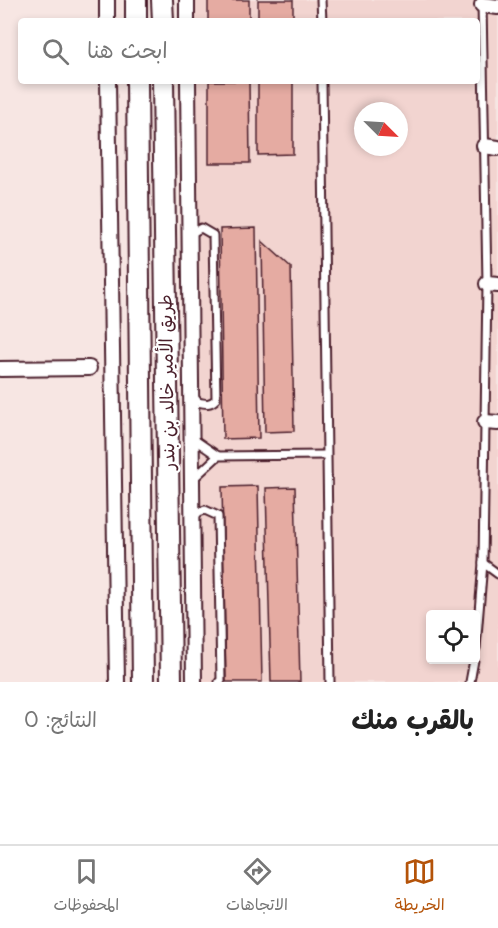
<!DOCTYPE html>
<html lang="ar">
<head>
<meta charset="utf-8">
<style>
	:root { --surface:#fff; --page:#f2f2f2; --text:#222; --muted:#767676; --line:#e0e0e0; --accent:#b45309 }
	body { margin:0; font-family:"Playpen Sans","Playpen Sans Arabic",sans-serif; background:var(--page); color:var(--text); direction:rtl }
	.controls { position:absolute; right:18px; bottom:18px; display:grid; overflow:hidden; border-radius:6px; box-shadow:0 3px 9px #0003 }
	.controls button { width:54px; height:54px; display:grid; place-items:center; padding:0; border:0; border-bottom:2px solid var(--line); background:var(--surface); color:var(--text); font:30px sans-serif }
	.compass { position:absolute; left:354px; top:102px; width:54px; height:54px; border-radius:50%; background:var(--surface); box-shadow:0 3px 9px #0003; rotate:114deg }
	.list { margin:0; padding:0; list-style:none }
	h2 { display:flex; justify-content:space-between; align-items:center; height:78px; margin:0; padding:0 24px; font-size:26px }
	h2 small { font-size:20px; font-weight:400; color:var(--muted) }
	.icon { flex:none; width:33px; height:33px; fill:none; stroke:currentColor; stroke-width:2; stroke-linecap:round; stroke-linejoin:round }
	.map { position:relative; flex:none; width:498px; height:682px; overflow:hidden; direction:ltr }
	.search { position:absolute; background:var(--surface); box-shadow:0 3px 9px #0003; left:18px; right:18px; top:18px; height:66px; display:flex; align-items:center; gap:15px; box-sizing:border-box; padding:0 21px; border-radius:6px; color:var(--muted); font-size:22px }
	.sheet { height:162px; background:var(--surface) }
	nav { display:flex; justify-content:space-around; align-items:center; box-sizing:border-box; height:84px; border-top:2px solid var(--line); background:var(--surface); font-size:16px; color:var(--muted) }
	nav a { display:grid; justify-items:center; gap:3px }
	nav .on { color:var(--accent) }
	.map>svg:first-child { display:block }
</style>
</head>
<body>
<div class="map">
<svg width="498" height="682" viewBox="0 0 498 682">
	<rect width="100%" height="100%" fill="#f7e6e3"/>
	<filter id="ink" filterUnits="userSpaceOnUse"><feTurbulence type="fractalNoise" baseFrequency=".0167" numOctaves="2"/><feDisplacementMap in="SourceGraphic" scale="12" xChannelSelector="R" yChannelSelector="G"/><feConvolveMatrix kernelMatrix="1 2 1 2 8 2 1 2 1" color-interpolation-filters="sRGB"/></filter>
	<g filter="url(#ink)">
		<path fill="#f2d4d0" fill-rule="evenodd" d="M196,0H498V682H203L197,81H477V21H196ZM363,111H399V147H363ZM430,614H476V660H430Z"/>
		<g fill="#e5aba2" stroke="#4a1f2b" stroke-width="1.5">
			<rect x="208" y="0" width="41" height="21"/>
			<rect x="258" y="0" width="35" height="21"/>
			<polygon points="209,81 249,81 250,163 209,163"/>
			<polygon points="258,81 293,81 293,154 258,155"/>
			<polygon points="256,228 259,438 223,439 220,229"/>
			<polygon points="262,241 291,267 294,431 265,432"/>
			<polygon points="258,486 262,682 226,682 222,487"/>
			<polygon points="295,487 300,682 271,682 266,488"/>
		</g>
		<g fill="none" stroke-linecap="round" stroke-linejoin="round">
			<g stroke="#4a1f2b" stroke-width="11">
				<g id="lane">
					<polyline points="321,0 322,21"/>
					<polyline points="322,81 330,682"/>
					<path d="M190,234L201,228L213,235L216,399C210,405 206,404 198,402L194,397"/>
					<polyline points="192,438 218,456 192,480"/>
					<polyline points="218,456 326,455"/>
					<polyline points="195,516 199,512 205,510 218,516 221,680 219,682"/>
					<polyline points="483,563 498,574"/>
					<polyline points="476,648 483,563 487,284 482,3"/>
					<polyline points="470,682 474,660"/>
				</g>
			</g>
			<g stroke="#4a1f2b" stroke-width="18">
				<g id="street">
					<polyline points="107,0 107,21"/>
					<polyline points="187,0 187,21"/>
					<polyline points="482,5 498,7"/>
					<polyline points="108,81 117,682"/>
					<polyline points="188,81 194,682"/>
					<polyline points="484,146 498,148"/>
					<polyline points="487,284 498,285"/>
					<polyline points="0,369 89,368"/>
					<polyline points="485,422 498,423"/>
				</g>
			</g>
			<g stroke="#4a1f2b" stroke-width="24">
				<g id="secondary">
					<polyline points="136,0 136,21"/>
					<polyline points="162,0 163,21"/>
					<polyline points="137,81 143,682"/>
					<polyline points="163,81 171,682"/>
				</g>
			</g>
			<use href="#lane" stroke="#fff" stroke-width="7"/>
			<use href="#street" stroke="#fff" stroke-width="14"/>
			<use href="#secondary" stroke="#fff" stroke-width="20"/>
		</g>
	</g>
	<g text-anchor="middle" stroke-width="4.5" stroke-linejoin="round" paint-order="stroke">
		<g font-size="18" fill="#4a1f2b" stroke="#fff">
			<text transform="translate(167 382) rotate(-91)" y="6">طريق الأمير خالد بن بندر</text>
		</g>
	</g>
</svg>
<div class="controls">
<button><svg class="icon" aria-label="locate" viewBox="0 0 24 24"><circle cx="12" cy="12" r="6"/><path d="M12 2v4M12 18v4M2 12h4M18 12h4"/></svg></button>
</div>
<svg class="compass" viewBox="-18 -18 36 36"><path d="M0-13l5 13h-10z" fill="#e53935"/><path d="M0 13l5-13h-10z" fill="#767676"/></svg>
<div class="search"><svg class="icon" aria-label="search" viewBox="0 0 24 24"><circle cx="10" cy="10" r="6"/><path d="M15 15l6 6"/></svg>ابحث هنا</div>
</div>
<section class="sheet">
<h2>بالقرب منك<small>النتائج: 0</small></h2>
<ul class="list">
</ul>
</section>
<nav>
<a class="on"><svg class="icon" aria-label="map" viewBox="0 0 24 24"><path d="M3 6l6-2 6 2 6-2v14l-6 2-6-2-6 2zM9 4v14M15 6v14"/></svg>الخريطة</a>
<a><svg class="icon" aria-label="directions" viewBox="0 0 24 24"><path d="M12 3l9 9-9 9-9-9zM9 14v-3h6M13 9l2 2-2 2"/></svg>الاتجاهات</a>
<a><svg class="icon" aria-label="saved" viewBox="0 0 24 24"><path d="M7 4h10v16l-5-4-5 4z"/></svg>المحفوظات</a>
</nav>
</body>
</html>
